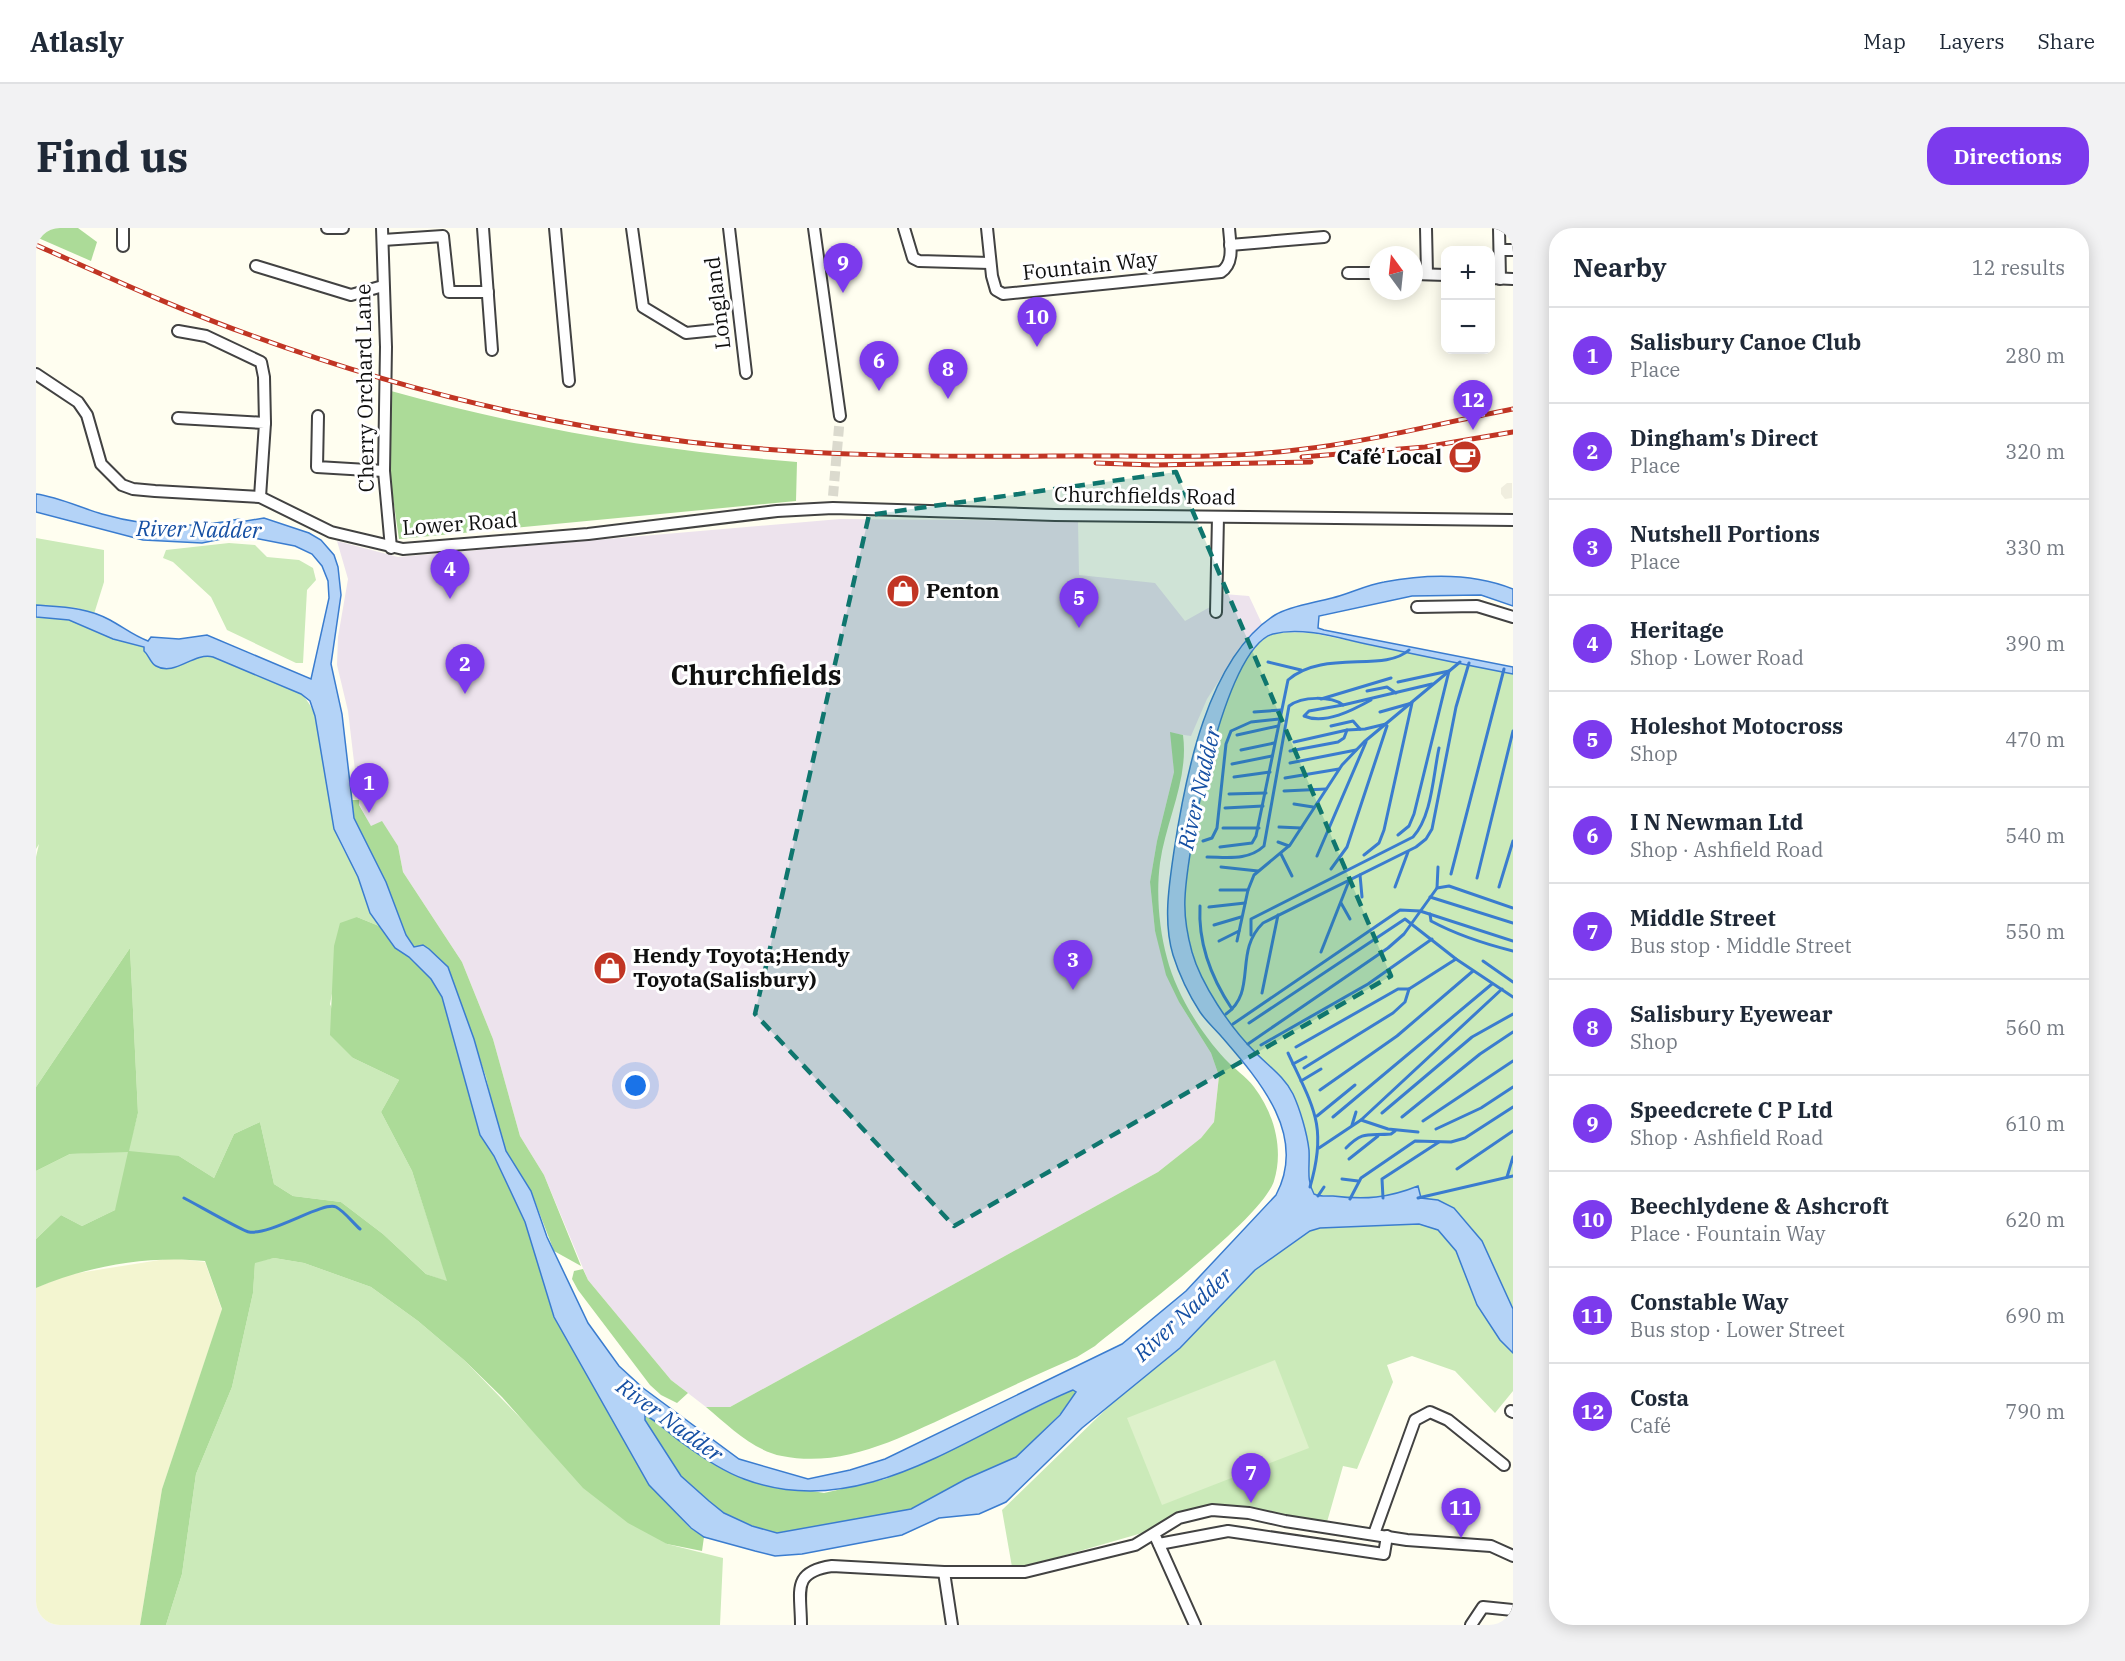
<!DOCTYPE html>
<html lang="en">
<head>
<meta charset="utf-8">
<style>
	:root { --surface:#fff; --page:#f2f2f3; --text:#1f2937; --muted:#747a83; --line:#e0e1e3; --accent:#7c3aed }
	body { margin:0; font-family:"IBM Plex Serif",serif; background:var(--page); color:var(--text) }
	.controls { position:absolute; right:18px; top:18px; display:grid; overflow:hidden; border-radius:12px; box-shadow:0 3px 15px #0003 }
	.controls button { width:54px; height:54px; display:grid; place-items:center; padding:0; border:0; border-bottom:2px solid var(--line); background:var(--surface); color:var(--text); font:30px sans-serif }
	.compass { position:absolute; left:1333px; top:18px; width:54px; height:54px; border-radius:50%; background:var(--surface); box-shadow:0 3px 15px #0003; rotate:345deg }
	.you { position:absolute; left:600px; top:858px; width:21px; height:21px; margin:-15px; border:4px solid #fff; border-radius:50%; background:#1a73e8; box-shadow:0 0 0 9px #1a73e833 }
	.badge { display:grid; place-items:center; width:39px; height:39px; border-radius:50%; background:var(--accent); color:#fff; font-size:20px; font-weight:700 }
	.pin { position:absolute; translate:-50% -50px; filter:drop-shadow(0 2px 3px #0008) }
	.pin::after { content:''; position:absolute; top:32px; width:21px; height:18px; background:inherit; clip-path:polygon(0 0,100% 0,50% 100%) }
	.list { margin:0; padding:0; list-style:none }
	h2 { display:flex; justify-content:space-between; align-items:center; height:78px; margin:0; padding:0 24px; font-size:26px }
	h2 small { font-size:20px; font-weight:400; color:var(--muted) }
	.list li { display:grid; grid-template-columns:39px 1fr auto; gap:18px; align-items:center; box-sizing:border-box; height:96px; padding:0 24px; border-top:2px solid var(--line) }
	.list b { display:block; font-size:22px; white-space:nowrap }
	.list p { margin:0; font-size:20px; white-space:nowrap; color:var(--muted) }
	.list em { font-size:20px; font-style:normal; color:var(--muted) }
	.map { position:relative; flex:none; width:1477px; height:1397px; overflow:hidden; border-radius:24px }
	header { display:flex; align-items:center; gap:36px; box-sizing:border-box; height:84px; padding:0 30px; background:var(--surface); border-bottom:2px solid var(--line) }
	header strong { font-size:28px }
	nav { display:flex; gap:33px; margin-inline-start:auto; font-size:21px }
	.intro { display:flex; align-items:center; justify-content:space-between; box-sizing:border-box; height:144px; padding:0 36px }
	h1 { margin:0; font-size:42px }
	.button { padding:15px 27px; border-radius:24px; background:var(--accent); color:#fff; font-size:21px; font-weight:700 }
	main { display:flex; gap:36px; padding:0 36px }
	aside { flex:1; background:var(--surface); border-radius:24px; box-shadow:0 3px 15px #0003 }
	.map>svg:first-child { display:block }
</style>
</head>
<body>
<header>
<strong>Atlasly</strong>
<nav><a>Map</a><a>Layers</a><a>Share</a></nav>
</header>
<div class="intro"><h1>Find us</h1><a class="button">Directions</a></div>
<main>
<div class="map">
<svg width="1477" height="1397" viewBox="0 0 1477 1397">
	<rect width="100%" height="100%" fill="#fffef0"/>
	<polygon fill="#ede3ed" points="804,291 1042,293 1043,347 1119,355 1149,393 1174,379 1175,365 1213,368 1227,398 1208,414 1171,471 1155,508 1135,505 1138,544 1121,613 1114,654 1119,703 1143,774 1175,825 1183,848 1178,894 1165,910 1122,944 694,1179 670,1179 635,1152 552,1052 508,947 484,908 457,811 426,734 367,644 362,618 346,594 335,599 323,576 312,483 301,437 302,409 312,351 301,313 362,329"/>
	<polygon fill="#f3f5d0" points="136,1030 169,1034 186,1082 126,1261 104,1397 0,1397 0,1060 30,1047"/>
	<g fill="#cbeab9">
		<polygon points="0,310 68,322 68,354 58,386 42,380 0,377"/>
		<polygon points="193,315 219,317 231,329 263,332 277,340 280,352 271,362 267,435 260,435 191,402 175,369 137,334 127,330 130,322"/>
		<path d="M0,389L33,392L77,411L109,419L119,438L132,441L161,429H177L265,466C292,489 289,563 298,598C302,616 314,631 322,648C330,665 332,682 343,698L321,689L298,755L294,776L317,830L363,852L345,884L376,943L412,1054L390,1046L347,1006L305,974L257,968L238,956L224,894L198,906L178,950L143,928L79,982L46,998L25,987L0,1011V943L34,926L92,923L102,885L94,720L0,859V629L3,616L0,621Z"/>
		<path d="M1276,405L1477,446V1081C1453,1037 1443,978 1385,970L1382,958L1354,969L1326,972L1278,966C1272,955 1274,949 1273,936C1273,922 1267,891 1262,878C1252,854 1234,841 1217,822C1193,796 1165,757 1156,722C1151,705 1148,687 1149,669C1153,617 1185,427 1235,407C1246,403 1264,405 1276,405Z"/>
		<polygon points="1376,989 1408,999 1441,1039 1477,1125 1477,1163 1459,1185 1419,1143 1376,1128 1351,1137 1357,1154 1321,1241 1307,1238 1291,1294 1186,1282 995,1337 976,1339 966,1282 1265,992"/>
		<polygon points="238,1030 268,1035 335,1059 382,1093 428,1132 499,1205 631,1316 687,1330 684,1397 130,1397 146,1346 160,1246 196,1159 217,1065 219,1034"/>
	</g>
	<g fill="#acdb98">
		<polygon points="0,0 42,0 61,14 55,33 0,9"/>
		<path d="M355,163C488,200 624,223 761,234L760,273L363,311L355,256Z"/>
		<path d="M1134,504L1147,507C1153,551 1130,592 1124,635C1120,665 1123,701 1131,730C1140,765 1164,804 1189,831C1198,841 1210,848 1218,859C1238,885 1248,921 1238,953C1226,991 1095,1088 1059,1118L1041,1129C1002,1146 963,1164 925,1182C869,1207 810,1241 746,1228C716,1222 693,1198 670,1179H694L1122,944L1165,910L1178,894L1183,848L1175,825L1143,774L1130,747L1119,703L1114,654L1121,613L1138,544Z"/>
		<polygon points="316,572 323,572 323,577 335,598 346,593 362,618 367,644 426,734 457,811 484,908 508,947 545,1038 518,1023 495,963 470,923 462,902 450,849 412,739 378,719 370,707 350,654 318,590"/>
		<path d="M321,689L343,698L359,720L373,729L395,751L406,769L444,907L458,928L489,994L518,1089L613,1257L654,1300L668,1309L666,1323L631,1316L592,1295L547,1260L466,1169L428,1132L382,1093L335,1059L268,1035L238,1030L219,1035L217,1065L196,1159L160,1246L146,1346L130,1397H104L126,1261L186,1081L169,1033C113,1027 51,1038 0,1060V1011L25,987L46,998L79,982L92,924L34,926L0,943V859L94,720L102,885L93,923L143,928L178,950L198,906L224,894L238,956L257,968L305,974L347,1006L390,1046L411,1053L376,943L345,884L363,852L317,830L294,807L298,718L304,695Z"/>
		<polygon points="547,1041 552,1052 635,1152 652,1165 641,1175 625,1167 614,1157 542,1062 536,1051 538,1043"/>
		<polygon points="1037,1162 1040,1164 1024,1186 980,1229 930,1251 875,1281 741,1305 716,1298 688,1285 673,1273 645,1248 609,1192 609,1186 647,1215 706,1251 788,1265 850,1251"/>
	</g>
	<polygon fill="#def1cb" points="1239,1132 1273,1220 1126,1277 1091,1190"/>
	<polygon fill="#f0eedf" points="1471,255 1476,255 1476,270 1469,271 1465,266 1465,260"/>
	<path fill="#b4d3f7" stroke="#3a7ccf" stroke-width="1.5" fill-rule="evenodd" d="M0,266C23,269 45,280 66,286C111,299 157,301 203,291L210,293L228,290L273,305L285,312L298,327L302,339L305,367L295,436L306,486L318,590L350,654L370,707L378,719L387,717L393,721L412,739L438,811L470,923L495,963L511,1009L552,1095L583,1138L607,1160L703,1231L772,1251L814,1242L849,1231L1086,1116L1150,1063L1240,967C1272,907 1223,852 1185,808C1178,800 1170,793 1164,784C1153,767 1143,746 1137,727C1127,694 1133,657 1138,623C1149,550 1171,430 1239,387C1254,378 1278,375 1296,370C1313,366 1330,357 1348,354C1390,346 1437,345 1477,361V378L1445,367L1376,368L1283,388L1282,400L1288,402L1477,439V446C1430,437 1382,427 1335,417C1305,411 1268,398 1237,406C1187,420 1151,623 1149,670C1148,689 1151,706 1156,724C1165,756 1194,799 1218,823C1231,837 1248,848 1257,866C1264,881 1271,905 1273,922C1274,939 1270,952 1278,966C1285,969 1290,968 1297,968C1329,972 1352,970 1382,958L1385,970L1402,972L1418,980L1446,1013L1477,1081V1125L1464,1112L1441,1077L1420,1023L1402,1002L1383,996L1284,1000L1274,1003L1219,1042L1144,1120L1046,1200L970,1274L943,1286L903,1290L866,1307L766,1326L739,1328L719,1323L668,1309L655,1300L613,1257L518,1089L489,994L458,928L444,907L406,769L395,751L373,729L359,720L334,685L322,649L298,601L279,488L274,473L265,466L177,429C157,424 139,449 120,438C114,435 113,427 108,423V419L77,411L33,392L0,389V377C26,379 51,379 74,392C87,399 98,408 112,413L115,409L143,411L171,407L275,451L293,370L292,353L286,338L276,326L259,318L213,309H195L166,315L107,312L0,284ZM1037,1162L1040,1164L1024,1187L980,1229L930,1251L875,1281L741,1305L716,1298L688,1285L673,1273L645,1248L609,1192V1187C621,1193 633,1205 645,1214C664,1228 686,1243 708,1251C826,1296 933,1205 1037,1162Z"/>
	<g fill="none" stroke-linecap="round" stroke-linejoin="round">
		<g stroke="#3a7ccf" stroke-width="3">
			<polyline points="1232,434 1265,442"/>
			<polyline points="1362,454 1413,443 1378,586 1373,598 1362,607"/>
			<polyline points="1331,463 1351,459 1360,465"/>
			<polyline points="1285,471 1355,450"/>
			<path d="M1307,477L1273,483L1268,488C1289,497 1317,482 1335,472"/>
			<polyline points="1218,484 1245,482"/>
			<polyline points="1295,498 1317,493 1324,501"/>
			<polyline points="1201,507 1242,498"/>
			<polyline points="1258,514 1311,502"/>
			<polyline points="1205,522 1238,515"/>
			<polyline points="1254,523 1302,514 1308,510 1311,502 1329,501 1350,496"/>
			<polyline points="1254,535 1320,522"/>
			<polyline points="1196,536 1236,528"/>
			<polyline points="1198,549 1234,544"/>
			<polyline points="1249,550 1303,541"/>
			<polyline points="1248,563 1290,561"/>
			<polyline points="1193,566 1230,565"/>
			<polyline points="1258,576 1277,579"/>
			<polyline points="1189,580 1227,578"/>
			<polyline points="1243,599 1265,600"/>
			<polyline points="1187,600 1223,600"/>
			<polyline points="1167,613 1176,610 1181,600 1190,516 1195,503 1215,494 1243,491"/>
			<polyline points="1242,614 1253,618"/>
			<path d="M1184,619L1216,615L1220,608L1252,452C1287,421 1348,445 1373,422"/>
			<polyline points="1245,626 1256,648"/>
			<polyline points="1328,627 1343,615 1348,602 1376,475 1344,484"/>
			<polyline points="1281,628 1330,514"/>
			<path d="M1171,629C1191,629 1212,633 1228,618L1253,478C1266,468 1295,468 1307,477L1396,456"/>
			<polyline points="1185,639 1222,643"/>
			<polyline points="1295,641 1311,619 1351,498"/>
			<polyline points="1415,646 1468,441"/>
			<polyline points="1324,647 1326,669"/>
			<polyline points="1441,650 1477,503"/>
			<polyline points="1359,659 1372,624"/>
			<polyline points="1463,659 1477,613"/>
			<polyline points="1401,660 1402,639"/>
			<polyline points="1184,662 1212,662"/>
			<polyline points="1394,669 1477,695"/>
			<polyline points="1305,675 1314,691"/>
			<path d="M1164,678C1162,715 1176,751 1196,781"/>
			<polyline points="1173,679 1209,675"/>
			<path d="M1394,686L1395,693C1421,707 1449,716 1477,723"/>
			<polyline points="1178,697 1205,689"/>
			<path d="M1215,707V691L1377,609C1396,588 1397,548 1403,520"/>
			<polyline points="1183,713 1203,703"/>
			<polyline points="1201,713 1212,662 1218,647 1254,617 1306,537 1328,514 1424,434"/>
			<polyline points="1285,724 1313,653"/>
			<polyline points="1447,733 1477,754"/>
			<polyline points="1226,765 1242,687"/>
			<path d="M1190,786C1222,763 1197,724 1227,695L1380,619L1390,611L1396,601L1420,479L1433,435"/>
			<polyline points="1213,795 1369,691 1420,731 1477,769"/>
			<polyline points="1197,796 1364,682 1384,683 1477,713"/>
			<polyline points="1212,816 1352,720 1368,706 1401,660 1413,658 1477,680"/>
			<polyline points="1225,817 1332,756 1396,711"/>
			<polyline points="1260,819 1362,761 1373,761 1420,731"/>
			<path d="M1252,825C1277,879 1292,898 1274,959"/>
			<polyline points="1257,836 1270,829"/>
			<polyline points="1268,840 1357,785 1369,774 1373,761"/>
			<polyline points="1265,853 1285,841"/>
			<polyline points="1284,862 1361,808 1437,743"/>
			<polyline points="1346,885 1436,809 1477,786"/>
			<polyline points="1281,888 1319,857"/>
			<polyline points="1297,889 1456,756"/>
			<polyline points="1366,889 1444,826 1477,804"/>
			<polyline points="1325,892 1466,761"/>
			<polyline points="1387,893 1477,833"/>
			<polyline points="1316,897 1320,884"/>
			<polyline points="1400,901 1445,880 1477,859"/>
			<polyline points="1283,920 1325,892 1352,901 1382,904"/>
			<path d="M1310,920C1328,902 1332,908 1355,906L1359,903"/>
			<polyline points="1313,931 1342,908"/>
			<polyline points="1421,941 1477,903"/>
			<polyline points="1471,949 1477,929"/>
			<polyline points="1306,951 1322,953"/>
			<polyline points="1282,968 1288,959"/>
			<path d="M148,970C158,975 208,1004 213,1004C236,1007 287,973 300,979C308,983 317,995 324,1001"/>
			<polyline points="1347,970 1346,951 1403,914"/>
			<polyline points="1382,970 1477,948"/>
			<polyline points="1314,971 1325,950 1379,913 1415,914 1429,910 1477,879"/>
		</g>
		<polyline stroke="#dbdace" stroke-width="10" stroke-dasharray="10 5" stroke-linecap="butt" points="797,268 804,188"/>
		<g stroke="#424242" stroke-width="14">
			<g id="minor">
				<polyline points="87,0 87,18"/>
				<polyline points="291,0 307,0"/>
				<polyline points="346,0 350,119 348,243 355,320"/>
				<polyline points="447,0 456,122"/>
				<polyline points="519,0 533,153"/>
				<polyline points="596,0 607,79 650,105 680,102"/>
				<polyline points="693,0 710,145"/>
				<polyline points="778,0 804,188"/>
				<polyline points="868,0 877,30 883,33 954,35"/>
				<path d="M951,0L956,48L960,62L967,66L1185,44C1199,35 1194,15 1193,0"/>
				<polyline points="1390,0 1391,46"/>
				<polyline points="1463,0 1464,51"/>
				<polyline points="347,12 407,8 413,64 452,64"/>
				<polyline points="1194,17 1288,9"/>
				<polyline points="1464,22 1477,22"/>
				<polyline points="220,38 315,67 347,58"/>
				<polyline points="1312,45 1342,45"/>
				<polyline points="1378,46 1410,47"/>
				<polyline points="1454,50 1477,51"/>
				<polyline points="142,103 170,108 225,134 228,149 229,195"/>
				<polyline points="0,146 42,174 51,187 65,236 86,257 97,261 119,263 224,269 295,304 367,321 552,306 741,283 797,280 1019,287 1477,292"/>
				<polyline points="282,188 281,239 348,243"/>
				<polyline points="142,190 229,195 224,269"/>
				<polyline points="1381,379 1441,378 1477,389"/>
				<polyline points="1180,384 1182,289"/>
				<polyline points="1475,1183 1477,1184"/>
				<polyline points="1338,1306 1379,1192 1394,1184 1412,1192 1468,1237"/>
				<polyline points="1120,1310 1159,1397"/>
				<polyline points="1123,1316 1192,1303 1348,1326 1351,1308"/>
				<polyline points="908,1344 916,1397"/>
				<path d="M765,1397C765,1363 755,1344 796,1338L908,1344H989L1099,1317L1143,1290L1176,1282L1213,1285L1249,1293L1371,1312L1455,1318L1477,1328"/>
				<polyline points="1435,1397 1447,1379 1477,1382"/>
			</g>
		</g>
		<use href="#minor" stroke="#fff" stroke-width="10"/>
		<g stroke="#c13524" stroke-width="5">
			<g id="rail">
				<path d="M0,17C72,49 143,82 217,108C357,159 505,196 653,214C774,228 895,229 1017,228C1098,227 1180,232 1260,222C1333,214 1405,195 1477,181"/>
				<polyline points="1266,229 1389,219 1477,204"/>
				<polyline points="1060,235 1118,237 1275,234"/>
			</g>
		</g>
		<use href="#rail" stroke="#fff" stroke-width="3" stroke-dasharray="9" stroke-linecap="butt"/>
	</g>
	<path fill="#0f766e" fill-opacity="0.2" stroke="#0f766e" stroke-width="4.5" stroke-dasharray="12 8" stroke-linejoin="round" d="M1140,244L1355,748L918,998L719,786L833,287Z"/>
	<defs>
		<g id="cafe-disc" transform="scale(1.725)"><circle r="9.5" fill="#c13524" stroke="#fff"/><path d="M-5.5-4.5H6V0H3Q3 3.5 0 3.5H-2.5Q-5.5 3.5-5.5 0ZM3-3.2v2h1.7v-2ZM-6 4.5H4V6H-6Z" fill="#fff"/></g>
		<g id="shop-disc" transform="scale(1.725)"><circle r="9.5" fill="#c13524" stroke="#fff"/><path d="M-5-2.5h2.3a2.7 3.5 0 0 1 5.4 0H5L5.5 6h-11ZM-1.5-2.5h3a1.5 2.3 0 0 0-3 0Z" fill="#fff"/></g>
	</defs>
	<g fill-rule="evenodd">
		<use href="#cafe-disc" x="1429" y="229"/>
		<use href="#shop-disc" x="867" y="363"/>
		<use href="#shop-disc" x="574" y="740"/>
	</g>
	<g text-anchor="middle" stroke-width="6" stroke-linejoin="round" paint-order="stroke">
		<g font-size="21" fill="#0f0f0f" stroke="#fff">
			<text transform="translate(1054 38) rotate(-6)" y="7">Fountain Way</text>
			<text transform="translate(682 75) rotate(-97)" y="7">Longland</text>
			<text transform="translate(329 160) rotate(-91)" y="7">Cherry Orchard Lane</text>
			<text transform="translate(1109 268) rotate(1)" y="7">Churchfields Road</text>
			<text transform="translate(424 296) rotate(-4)" y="7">Lower Road</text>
		</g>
		<g font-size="21" font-weight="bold" fill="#0f0f0f" stroke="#fff" text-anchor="start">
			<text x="1406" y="236" text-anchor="end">Café Local</text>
			<text x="890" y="370">Penton</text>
			<text x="597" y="735">Hendy Toyota;Hendy<tspan x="597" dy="24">Toyota(Salisbury)</tspan></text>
		</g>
		<g font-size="22" font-style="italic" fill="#154fa3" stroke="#fff">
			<text transform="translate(163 301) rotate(1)" y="8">River Nadder</text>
			<text transform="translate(1163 560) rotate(-77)" y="8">River Nadder</text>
			<text transform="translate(1147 1086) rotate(-43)" y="8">River Nadder</text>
			<text transform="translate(634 1192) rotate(36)" y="8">River Nadder</text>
		</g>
		<g font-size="27" font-weight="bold" fill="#0f0f0f" stroke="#fff">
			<text x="720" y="457">Churchfields</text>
		</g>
	</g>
</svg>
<div class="controls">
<button>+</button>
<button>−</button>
</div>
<svg class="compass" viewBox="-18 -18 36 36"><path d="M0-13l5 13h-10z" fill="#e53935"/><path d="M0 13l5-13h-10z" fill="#747a83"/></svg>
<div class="you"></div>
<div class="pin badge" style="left:333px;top:585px">1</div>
<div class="pin badge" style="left:429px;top:466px">2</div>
<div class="pin badge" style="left:1037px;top:762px">3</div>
<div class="pin badge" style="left:414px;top:371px">4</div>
<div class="pin badge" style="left:1043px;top:400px">5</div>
<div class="pin badge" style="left:843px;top:163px">6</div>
<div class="pin badge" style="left:1215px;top:1275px">7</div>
<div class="pin badge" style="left:912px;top:171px">8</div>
<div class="pin badge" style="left:807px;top:65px">9</div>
<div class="pin badge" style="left:1001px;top:119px">10</div>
<div class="pin badge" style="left:1425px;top:1310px">11</div>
<div class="pin badge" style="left:1437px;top:202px">12</div>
</div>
<aside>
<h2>Nearby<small>12 results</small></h2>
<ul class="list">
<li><span class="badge">1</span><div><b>Salisbury Canoe Club</b><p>Place</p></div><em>280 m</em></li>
<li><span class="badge">2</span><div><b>Dingham's Direct</b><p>Place</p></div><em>320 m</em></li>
<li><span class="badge">3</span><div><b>Nutshell Portions</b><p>Place</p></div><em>330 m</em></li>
<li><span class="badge">4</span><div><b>Heritage</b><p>Shop · Lower Road</p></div><em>390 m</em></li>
<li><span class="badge">5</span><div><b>Holeshot Motocross</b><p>Shop</p></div><em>470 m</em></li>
<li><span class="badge">6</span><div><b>I N Newman Ltd</b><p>Shop · Ashfield Road</p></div><em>540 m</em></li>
<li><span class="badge">7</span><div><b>Middle Street</b><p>Bus stop · Middle Street</p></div><em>550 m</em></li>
<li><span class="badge">8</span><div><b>Salisbury Eyewear</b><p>Shop</p></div><em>560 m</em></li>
<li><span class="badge">9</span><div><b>Speedcrete C P Ltd</b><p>Shop · Ashfield Road</p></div><em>610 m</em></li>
<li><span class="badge">10</span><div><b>Beechlydene &amp; Ashcroft</b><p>Place · Fountain Way</p></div><em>620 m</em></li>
<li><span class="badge">11</span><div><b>Constable Way</b><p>Bus stop · Lower Street</p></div><em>690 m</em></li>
<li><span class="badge">12</span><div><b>Costa</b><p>Café</p></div><em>790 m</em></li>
</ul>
</aside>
</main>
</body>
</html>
